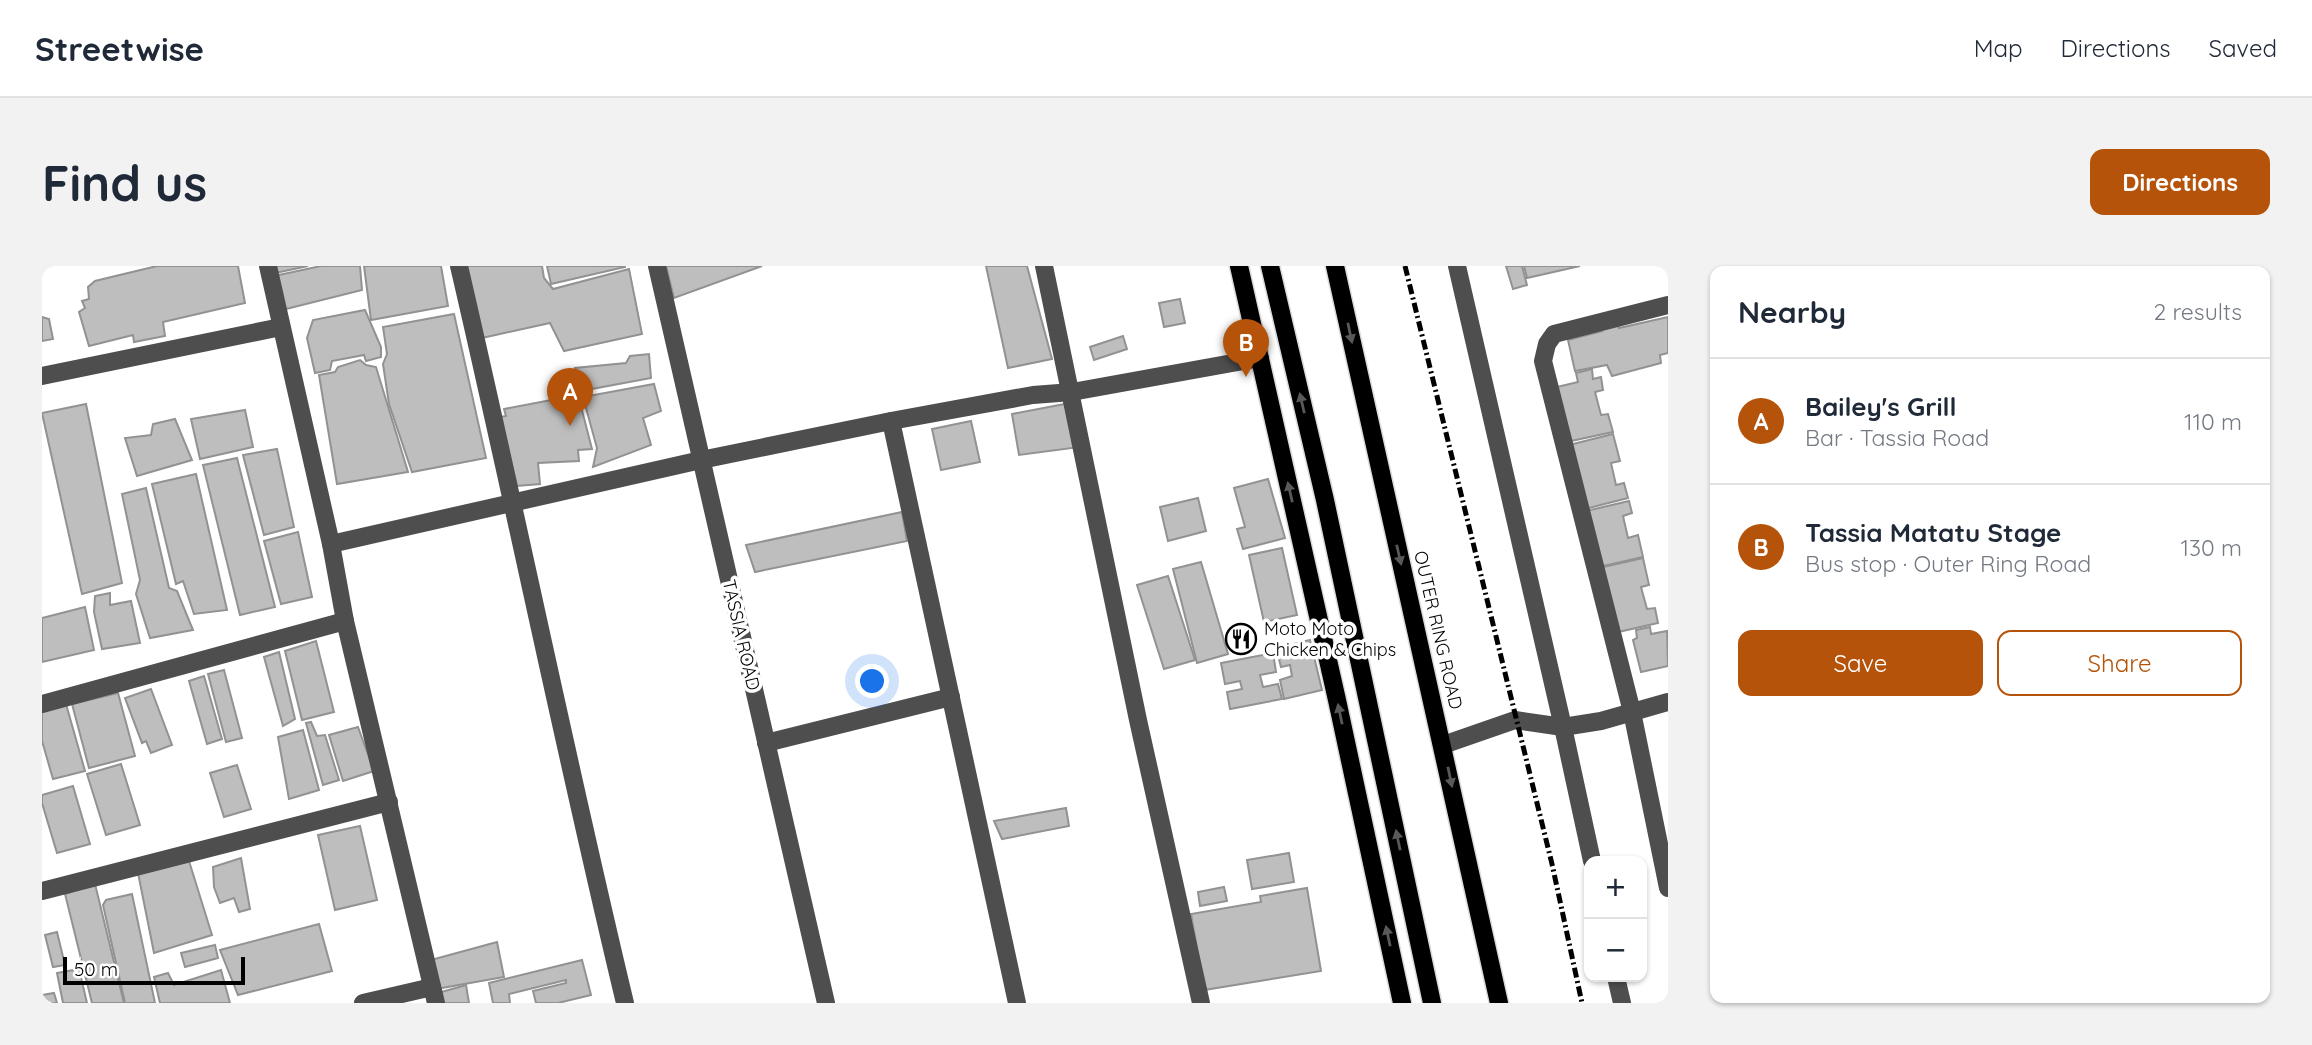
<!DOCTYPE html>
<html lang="en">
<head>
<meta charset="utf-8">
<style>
	:root { --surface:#fff; --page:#f2f2f3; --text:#1f2937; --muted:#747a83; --line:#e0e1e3; --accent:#b45309 }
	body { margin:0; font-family:Quicksand,sans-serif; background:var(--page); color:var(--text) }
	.controls { position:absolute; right:21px; bottom:21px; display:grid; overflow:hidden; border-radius:14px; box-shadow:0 2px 5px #0004 }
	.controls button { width:63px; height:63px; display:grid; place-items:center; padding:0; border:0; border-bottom:2px solid var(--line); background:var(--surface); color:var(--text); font:35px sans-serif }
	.scale { position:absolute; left:21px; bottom:18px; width:182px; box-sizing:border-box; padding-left:7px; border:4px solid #000; border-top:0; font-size:19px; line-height:24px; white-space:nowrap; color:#000; -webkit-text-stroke:5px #fff; paint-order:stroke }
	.you { position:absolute; left:831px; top:416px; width:24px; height:24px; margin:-18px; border:5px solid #fff; border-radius:50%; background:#1a73e8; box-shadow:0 0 0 10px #1a73e833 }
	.badge { display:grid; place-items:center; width:46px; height:46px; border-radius:50%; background:var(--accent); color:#fff; font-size:23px; font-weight:700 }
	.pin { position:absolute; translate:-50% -58px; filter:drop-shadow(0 2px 4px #0008) }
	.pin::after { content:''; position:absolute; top:37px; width:24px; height:21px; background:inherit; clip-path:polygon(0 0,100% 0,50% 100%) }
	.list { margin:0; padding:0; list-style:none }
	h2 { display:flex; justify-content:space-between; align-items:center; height:91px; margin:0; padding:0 28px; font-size:30px }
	h2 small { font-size:23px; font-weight:400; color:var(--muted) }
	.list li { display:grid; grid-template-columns:46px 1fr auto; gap:21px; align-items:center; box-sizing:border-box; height:126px; padding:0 28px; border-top:2px solid var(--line) }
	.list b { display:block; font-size:26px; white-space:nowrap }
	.list p { margin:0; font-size:23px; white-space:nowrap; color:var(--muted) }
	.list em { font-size:23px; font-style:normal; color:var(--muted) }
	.actions { display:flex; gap:14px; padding:21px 28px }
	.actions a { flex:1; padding:16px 0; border:2px solid var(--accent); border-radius:14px; text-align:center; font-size:24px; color:var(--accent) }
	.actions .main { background:var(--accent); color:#fff }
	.map { position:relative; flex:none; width:1626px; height:737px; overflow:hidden; border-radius:14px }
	header { display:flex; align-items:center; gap:42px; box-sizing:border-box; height:98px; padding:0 35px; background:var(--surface); border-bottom:2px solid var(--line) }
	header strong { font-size:33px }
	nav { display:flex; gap:38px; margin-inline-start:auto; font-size:24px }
	.intro { display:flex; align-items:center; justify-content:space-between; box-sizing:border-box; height:168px; padding:0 42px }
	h1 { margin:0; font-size:49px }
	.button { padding:18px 32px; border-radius:14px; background:var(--accent); color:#fff; font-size:24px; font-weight:700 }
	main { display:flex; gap:42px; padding:0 42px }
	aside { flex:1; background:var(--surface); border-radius:14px; box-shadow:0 2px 5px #0004 }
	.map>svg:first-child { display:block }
</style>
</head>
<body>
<header>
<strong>Streetwise</strong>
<nav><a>Map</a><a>Directions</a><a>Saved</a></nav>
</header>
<div class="intro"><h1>Find us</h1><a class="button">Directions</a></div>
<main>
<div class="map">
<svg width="1626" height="737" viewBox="0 0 1626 737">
	<rect width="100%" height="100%" fill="#fff"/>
	<g fill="#bebebe" stroke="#929292" stroke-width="2">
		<polygon points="115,0 196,0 203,37 121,56 123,70 92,76 91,69 47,80 37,46 43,42 40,35 47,33 46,21 53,15"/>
		<polygon points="231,0 266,0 233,7"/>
		<polygon points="279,0 318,0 320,24 240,44 232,10"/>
		<polygon points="322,0 399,0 406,40 329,54"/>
		<polygon points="422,0 500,0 502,12 511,23 587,3 600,68 522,85 508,57 440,72"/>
		<polygon points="505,0 583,0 583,1 509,18"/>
		<polygon points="624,0 720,0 632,32"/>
		<polygon points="944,0 985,0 1010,93 966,102"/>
		<polygon points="1464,0 1480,0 1485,19 1471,23"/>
		<polygon points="1482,0 1538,0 1485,12"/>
		<polygon points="1138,33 1143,57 1122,61 1117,37"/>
		<polygon points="323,44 339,81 339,91 324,95 322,89 290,95 288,104 273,107 265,72 271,54"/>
		<polygon points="412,48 444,192 370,206 347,138 341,98 345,88 341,61"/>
		<polygon points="0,51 7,53 11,73 0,75"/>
		<polygon points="1626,51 1626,87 1618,89 1619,97 1570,110 1565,99 1533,105 1526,74 1560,65 1558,60 1575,56 1577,62"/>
		<polygon points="1081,70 1085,83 1052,94 1048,81"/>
		<polygon points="607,88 609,112 539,125 533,102 584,97 588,90"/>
		<polygon points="318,94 324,99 334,101 366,206 295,218 277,109 293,106 296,101"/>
		<polygon points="1550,103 1551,113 1559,111 1561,124 1553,126 1559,149 1566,148 1571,166 1529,175 1515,121 1536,116 1534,107"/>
		<polygon points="612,118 619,145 601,152 609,179 551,201 555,182 541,131"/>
		<polygon points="536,129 550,183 536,184 537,195 496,197 498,218 475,220 458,151 464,150 462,143"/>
		<polygon points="1028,137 1038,181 977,189 970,148"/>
		<polygon points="44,138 80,317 40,328 0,147"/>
		<polygon points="203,144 211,181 158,193 149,153"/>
		<polygon points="133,153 150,194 95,210 83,172 109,169 111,158"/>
		<polygon points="929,155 938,196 899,204 890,163"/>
		<polygon points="1571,168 1578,195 1569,197 1574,219 1582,217 1586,232 1543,243 1527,179"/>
		<polygon points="235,183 252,261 222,269 201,189"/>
		<polygon points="195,192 233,341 198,349 161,199"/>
		<polygon points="154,208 185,344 152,348 141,315 134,318 110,218"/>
		<polygon points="1226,213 1243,272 1201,283 1195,263 1203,261 1192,222"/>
		<polygon points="104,222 127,322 135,325 151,364 108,372 94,328 98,314 80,228"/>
		<polygon points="1156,232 1164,265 1126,275 1118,241"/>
		<polygon points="1587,235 1590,247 1581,250 1586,272 1596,269 1601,291 1557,301 1544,245"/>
		<polygon points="860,246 865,275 713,306 704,279"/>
		<polygon points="256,266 270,331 239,338 222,275"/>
		<polygon points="1240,282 1255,349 1222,356 1207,289"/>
		<polygon points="1601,292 1607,319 1599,321 1605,343 1613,342 1616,357 1572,367 1557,302"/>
		<polygon points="1159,296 1186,388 1155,397 1131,303"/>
		<polygon points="1126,310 1153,394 1122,403 1095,319"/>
		<polygon points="68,327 68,339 89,335 98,377 60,383 52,346 53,330"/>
		<polygon points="43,341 52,384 0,396 0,352"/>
		<polygon points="1608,361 1609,368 1625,365 1626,400 1599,406 1591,374 1595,372 1594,364"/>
		<polygon points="1268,374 1280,424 1242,433 1238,414 1250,410 1248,399 1239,401 1234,382"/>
		<polygon points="274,375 292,446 260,454 243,385"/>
		<polygon points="237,386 253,453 241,460 222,391"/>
		<polygon points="1231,387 1234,406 1218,409 1221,421 1236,418 1240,433 1188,443 1185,426 1200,423 1198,415 1183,418 1179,397"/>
		<polygon points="182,404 200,472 184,476 166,408"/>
		<polygon points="162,410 180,473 165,478 147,415"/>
		<polygon points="109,423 130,479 109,487 104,475 100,477 83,432"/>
		<polygon points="76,427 93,490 47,502 30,438"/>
		<polygon points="24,438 43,505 11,513 0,475 0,444"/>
		<polygon points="269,456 275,470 283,469 297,514 281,519 264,457"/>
		<polygon points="316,461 332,505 301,515 287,469"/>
		<polygon points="261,464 277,524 247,533 236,471"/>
		<polygon points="79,498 98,559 64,569 45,508"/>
		<polygon points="195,499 209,543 182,551 168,507"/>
		<polygon points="31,520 48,578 15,587 0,537 0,529"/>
		<polygon points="1024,542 1027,560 960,573 952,555"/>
		<polygon points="318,560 335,634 293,644 276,569"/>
		<polygon points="1247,587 1252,616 1210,623 1205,594"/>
		<polygon points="199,592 208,643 197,646 192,632 178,637 172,621 171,601"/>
		<polygon points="147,595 170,669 112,687 96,607"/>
		<polygon points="53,618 82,737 50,737 23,628"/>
		<polygon points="1182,621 1185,635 1158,640 1156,626"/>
		<polygon points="1265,622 1279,705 1162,724 1149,648 1219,636 1218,630"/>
		<polygon points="90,628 113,737 83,737 61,639 64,634"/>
		<polygon points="277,658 290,705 196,729 178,684"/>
		<polygon points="15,666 23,699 11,701 3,669"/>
		<polygon points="455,676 462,711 394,723 389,694"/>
		<polygon points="173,679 176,692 143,701 139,687"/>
		<polygon points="540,694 549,729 516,737 494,737 491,725 524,717 524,714 467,728 468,737 451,737 447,717"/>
		<polygon points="37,703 45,737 21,737 15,707"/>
		<polygon points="179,704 188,737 118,737 112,711 126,707 132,719"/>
		<polygon points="424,719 427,737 399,737 396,727"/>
		<polygon points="12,727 15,737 0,737 0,729"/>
	</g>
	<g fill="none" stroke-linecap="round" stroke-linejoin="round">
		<g stroke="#dbdbdb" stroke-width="21">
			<g id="major">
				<polyline points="1197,0 1295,434 1360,737"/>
				<polyline points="1228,0 1283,234 1390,737"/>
				<polyline points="1293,0 1457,737"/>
			</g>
		</g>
		<g stroke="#4e4e4e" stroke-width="18">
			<polyline points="226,0 289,278 303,355 394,737"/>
			<path d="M417,0C474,245 524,492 583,737"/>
			<polyline points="615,0 784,737"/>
			<polyline points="1002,0 1096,454 1159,737"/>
			<polyline points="1415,0 1521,461 1550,595"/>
			<polyline points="1626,39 1512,68 1505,78 1501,95 1590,446 1626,622"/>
			<polyline points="0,110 239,61"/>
			<polyline points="849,155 975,737"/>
			<polyline points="289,278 659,194 849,155 991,129 1030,126 1218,92"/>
			<polyline points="0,438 303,355"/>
			<polyline points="724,477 909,431"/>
			<polyline points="1401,479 1473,454 1521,461 1559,455 1626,436"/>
			<polyline points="0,625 347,536"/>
			<polyline points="1574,711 1580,737"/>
			<polyline points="321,737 390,721"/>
		</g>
		<use href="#major" stroke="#000" stroke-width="18"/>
		<polyline stroke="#000" stroke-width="5" stroke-dasharray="10 3.5 2 3.5" stroke-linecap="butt" points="1363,0 1510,598 1540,737"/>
	</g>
	<defs><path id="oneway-solid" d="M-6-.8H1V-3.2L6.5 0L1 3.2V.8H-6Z" transform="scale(1.75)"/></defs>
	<g fill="#595959">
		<use href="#oneway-solid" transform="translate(1308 67) rotate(78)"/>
		<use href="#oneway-solid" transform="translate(1260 137) rotate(-103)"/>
		<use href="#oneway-solid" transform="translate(1248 226) rotate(-103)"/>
		<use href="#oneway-solid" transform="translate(1357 289) rotate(77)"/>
		<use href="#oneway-solid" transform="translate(1298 448) rotate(-102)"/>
		<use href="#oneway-solid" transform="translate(1408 511) rotate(78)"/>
		<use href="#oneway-solid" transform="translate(1356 574) rotate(-102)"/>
		<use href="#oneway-solid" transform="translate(1346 670) rotate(-102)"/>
	</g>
	<defs>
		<g id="restaurant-ring" transform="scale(1.575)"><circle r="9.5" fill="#fff" stroke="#000" stroke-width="1.5"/><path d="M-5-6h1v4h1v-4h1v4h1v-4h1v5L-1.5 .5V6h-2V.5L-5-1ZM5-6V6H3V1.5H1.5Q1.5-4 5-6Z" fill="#000"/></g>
	</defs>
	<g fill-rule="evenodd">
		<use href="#restaurant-ring" x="1199" y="373"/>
	</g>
	<g text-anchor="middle" stroke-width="7" stroke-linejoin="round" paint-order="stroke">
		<g font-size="18" fill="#000" stroke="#fff" text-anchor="start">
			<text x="1222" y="369">Moto Moto<tspan x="1222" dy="21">Chicken &amp; Chips</tspan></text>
		</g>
		<g font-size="18" fill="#000" stroke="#fff">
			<text transform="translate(1396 364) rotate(77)" y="6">OUTER RING ROAD</text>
			<text transform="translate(699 369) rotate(77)" y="6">TASSIA ROAD</text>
		</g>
	</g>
</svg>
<div class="controls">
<button>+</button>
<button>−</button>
</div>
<div class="scale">50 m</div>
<div class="you"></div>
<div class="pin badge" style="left:528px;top:160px">A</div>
<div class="pin badge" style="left:1204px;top:111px">B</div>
</div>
<aside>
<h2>Nearby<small>2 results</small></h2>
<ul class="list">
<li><span class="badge">A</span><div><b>Bailey's Grill</b><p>Bar · Tassia Road</p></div><em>110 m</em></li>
<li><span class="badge">B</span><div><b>Tassia Matatu Stage</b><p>Bus stop · Outer Ring Road</p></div><em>130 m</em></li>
</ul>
<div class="actions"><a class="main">Save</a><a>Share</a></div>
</aside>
</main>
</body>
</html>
